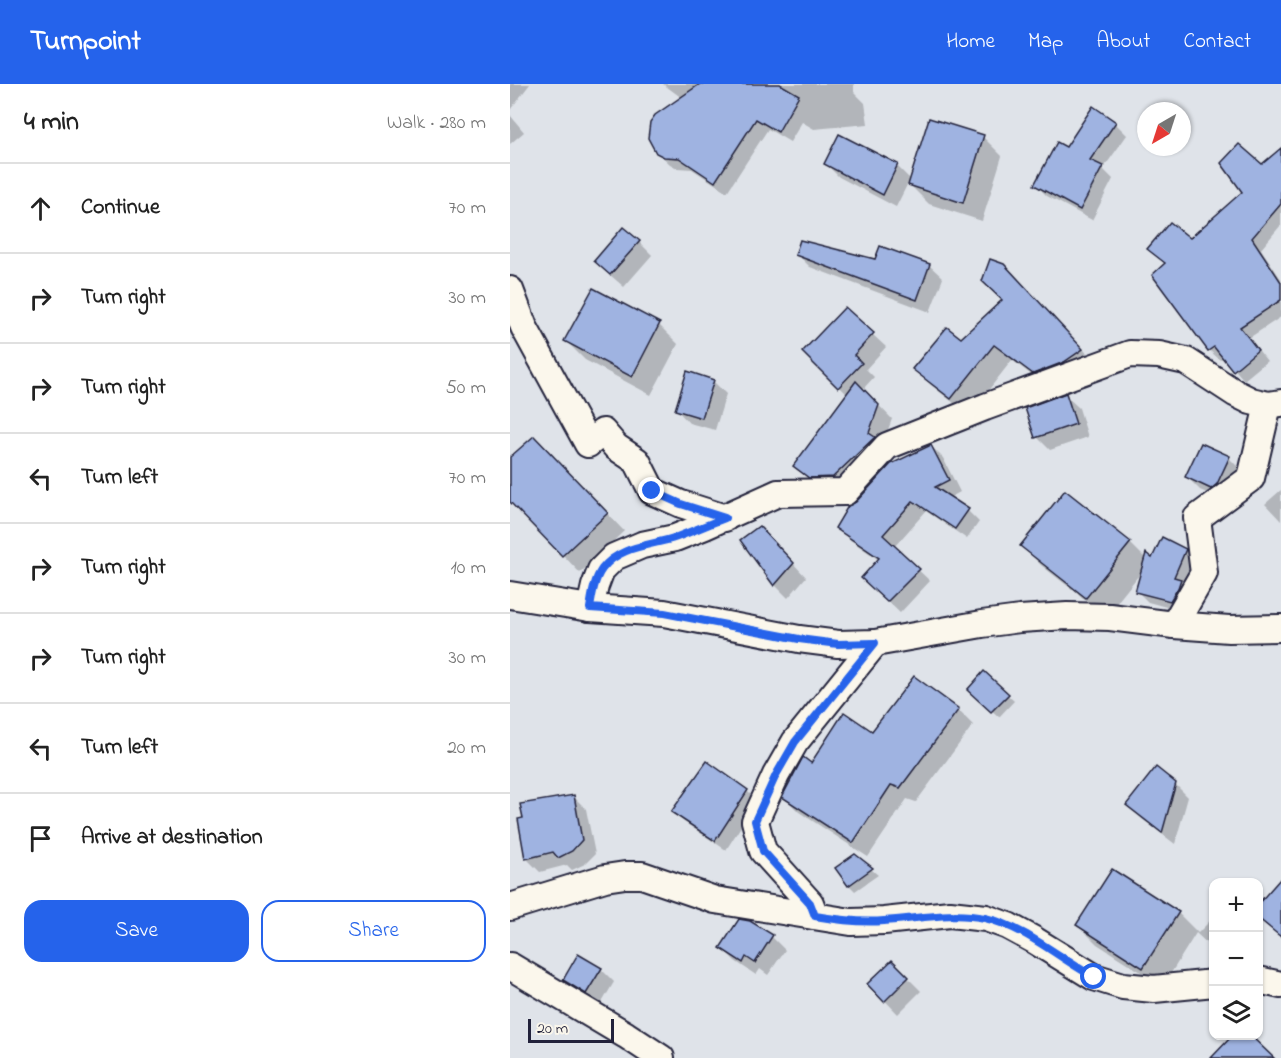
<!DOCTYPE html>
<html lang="en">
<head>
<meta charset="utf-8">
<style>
	:root { --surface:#fff; --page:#f6f6f6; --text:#222; --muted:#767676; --line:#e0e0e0; --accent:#2563eb }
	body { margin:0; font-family:"Indie Flower",sans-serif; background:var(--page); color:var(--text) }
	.controls { position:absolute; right:18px; bottom:18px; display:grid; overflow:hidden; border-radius:12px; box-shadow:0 2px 4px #0004 }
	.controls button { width:54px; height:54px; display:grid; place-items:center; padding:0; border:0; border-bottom:2px solid var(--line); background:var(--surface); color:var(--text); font:30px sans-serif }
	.compass { position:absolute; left:627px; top:18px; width:54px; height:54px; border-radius:50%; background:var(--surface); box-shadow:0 2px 4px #0004; rotate:219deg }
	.scale { position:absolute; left:18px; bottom:15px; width:86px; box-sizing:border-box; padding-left:6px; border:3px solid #22223b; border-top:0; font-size:16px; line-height:21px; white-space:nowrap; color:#22223b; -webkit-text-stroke:4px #fbf7ec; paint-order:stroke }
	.stop { position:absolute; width:18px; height:18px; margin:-14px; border:4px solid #2563eb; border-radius:50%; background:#fff }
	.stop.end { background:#2563eb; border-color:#fff; box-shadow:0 2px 6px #0008 }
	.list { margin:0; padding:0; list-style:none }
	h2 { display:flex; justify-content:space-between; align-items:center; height:78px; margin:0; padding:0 24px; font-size:26px }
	h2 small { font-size:20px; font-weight:400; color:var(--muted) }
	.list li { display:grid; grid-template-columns:39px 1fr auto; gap:18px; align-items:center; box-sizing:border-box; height:90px; padding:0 24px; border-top:2px solid var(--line) }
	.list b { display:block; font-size:22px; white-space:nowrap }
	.list em { font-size:20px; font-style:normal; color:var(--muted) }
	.actions { display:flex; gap:12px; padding:18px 24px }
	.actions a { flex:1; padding:14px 0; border:2px solid var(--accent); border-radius:18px; text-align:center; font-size:21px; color:var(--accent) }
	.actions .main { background:var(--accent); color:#fff }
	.icon { flex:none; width:33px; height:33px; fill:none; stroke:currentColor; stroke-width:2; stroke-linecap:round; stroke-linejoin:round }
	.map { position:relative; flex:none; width:771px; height:974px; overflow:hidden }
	header { display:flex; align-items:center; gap:36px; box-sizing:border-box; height:84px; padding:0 30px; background:var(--accent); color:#fff }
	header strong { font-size:28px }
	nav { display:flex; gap:33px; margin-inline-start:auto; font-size:21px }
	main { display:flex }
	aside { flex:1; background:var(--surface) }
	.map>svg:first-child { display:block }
</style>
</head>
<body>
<header>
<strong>Turnpoint</strong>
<nav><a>Home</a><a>Map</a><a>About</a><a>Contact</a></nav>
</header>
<main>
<aside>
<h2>4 min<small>Walk · 280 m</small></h2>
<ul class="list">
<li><svg class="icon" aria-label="ahead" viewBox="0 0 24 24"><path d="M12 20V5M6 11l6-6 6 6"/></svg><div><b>Continue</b></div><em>70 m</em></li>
<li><svg class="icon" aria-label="right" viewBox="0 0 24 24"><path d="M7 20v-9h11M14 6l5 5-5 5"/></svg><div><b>Turn right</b></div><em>30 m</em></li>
<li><svg class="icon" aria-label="right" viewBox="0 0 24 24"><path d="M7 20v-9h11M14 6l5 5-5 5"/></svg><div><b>Turn right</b></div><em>50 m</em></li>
<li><svg class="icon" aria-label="left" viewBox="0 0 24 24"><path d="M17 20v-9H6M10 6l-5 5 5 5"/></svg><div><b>Turn left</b></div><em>70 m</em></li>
<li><svg class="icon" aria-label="right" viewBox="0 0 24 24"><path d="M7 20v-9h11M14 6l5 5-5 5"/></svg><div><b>Turn right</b></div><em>10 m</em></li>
<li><svg class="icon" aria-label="right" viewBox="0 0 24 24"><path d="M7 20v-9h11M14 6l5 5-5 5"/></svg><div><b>Turn right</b></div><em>30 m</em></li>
<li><svg class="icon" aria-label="left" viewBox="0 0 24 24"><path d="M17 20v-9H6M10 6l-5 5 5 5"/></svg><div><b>Turn left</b></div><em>20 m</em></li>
<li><svg class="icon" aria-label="arrive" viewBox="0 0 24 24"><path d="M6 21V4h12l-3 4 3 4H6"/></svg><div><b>Arrive at destination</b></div></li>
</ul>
<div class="actions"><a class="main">Save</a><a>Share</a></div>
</aside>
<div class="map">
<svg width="771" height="974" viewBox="0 0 771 974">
	<rect width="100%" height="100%" fill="#dfe3e9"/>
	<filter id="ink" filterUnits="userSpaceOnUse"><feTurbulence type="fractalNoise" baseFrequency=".0167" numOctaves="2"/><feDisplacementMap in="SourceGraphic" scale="12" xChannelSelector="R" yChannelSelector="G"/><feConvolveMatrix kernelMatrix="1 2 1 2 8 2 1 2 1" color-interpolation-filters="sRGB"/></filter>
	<g filter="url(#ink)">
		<g fill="#0003">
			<polygon points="0,0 20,0 0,26"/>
			<polygon points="153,0 344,0 344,8 355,19 358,40 304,45 292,38 280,58 258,45 217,108 182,85 167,84 160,80 147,68 172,14"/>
			<polygon points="584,24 605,39 617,51 593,85 603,95 582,136 537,112 526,101 556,65"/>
			<polygon points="0,31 14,48 0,60"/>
			<polygon points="330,52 387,82 401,96 473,53 492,72 472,137 419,120 398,99 386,123 329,93 316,80"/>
			<polygon points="771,66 771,114 766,118 771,122 771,141 751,165 771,195 771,233 739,254 757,277 734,296 714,273 710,276 699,266 656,180 639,165 680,156 734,108 753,82"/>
			<polygon points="129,158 142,171 114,203 99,190"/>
			<polygon points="287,170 419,181 433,194 420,228 300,183"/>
			<polygon points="511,199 589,282 540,305 502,276 459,331 421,301 404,285 451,256"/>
			<polygon points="335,225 376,263 356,285 364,293 353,305 382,335 372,362 377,367 313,406 285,382 338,311 294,268"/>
			<polygon points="149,241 168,260 141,311 75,276 56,257"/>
			<polygon points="203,297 216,310 205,346 179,339 166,325"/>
			<polygon points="555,311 569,324 578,353 540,366 527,353"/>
			<polygon points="691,361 719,374 732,387 715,417 690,406 677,393"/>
			<polygon points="421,362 433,374 450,408 439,414 458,427 469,438 457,455 416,427 384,463 420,497 390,529 365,505 369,476 339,455 327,444"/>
			<polygon points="42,372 114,447 70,489 53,471 0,397 0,375"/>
			<polygon points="771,406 771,437 755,420"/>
			<polygon points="555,408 620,459 636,475 643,477 675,467 686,477 671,527 638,518 627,507 633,486 596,532 531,481 512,462"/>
			<polygon points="262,457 296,493 278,514 265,501"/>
			<polygon points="474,589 504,617 489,633 459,606"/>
			<polygon points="404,594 448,626 463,641 406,718 397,715 358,773 289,728 274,713 301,682 363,649"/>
			<polygon points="665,700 678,713 665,760 631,734 618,721"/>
			<polygon points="237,707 247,717 216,766 174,738 163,728"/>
			<polygon points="63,712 76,725 85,770 75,780 62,786 57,781 30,788 17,775 10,737"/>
			<polygon points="345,772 368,791 345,807 339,801"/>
			<polygon points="668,829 688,849 704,833 704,866 686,849 653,902 587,860 568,841"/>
			<polygon points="240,838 262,853 275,866 258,891 250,885 246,891 225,877 212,864"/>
			<polygon points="382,878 411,907 388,930 359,900"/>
			<polygon points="91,885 104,898 90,922 68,909 55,896"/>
		</g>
		<g fill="#9fb3e1" stroke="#22223b" stroke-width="1.5">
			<polygon points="190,0 270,0 289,11 268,48 246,35 205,98 169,74 154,73 146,69 138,54 140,38 145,31"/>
			<polygon points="583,22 606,38 580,76 593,82 570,126 524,101 547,58 556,63"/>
			<polygon points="419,34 474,51 453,119 398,101"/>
			<polygon points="329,50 388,80 373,111 314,80"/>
			<polygon points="729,60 752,80 771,64 771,120 742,154 771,198 771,216 730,243 748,266 723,287 704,263 698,267 642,191 655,179 637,165 660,138 680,154 732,108 711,79"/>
			<polygon points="113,143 130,157 100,191 84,177"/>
			<polygon points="290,156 365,175 370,162 420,180 407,216 285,171"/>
			<polygon points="480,175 494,180 573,265 554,278 523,290 484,261 441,315 402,285 437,243 451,254 492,216 472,197"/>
			<polygon points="83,204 150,239 122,293 54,257"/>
			<polygon points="335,223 364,249 344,271 352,279 328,304 292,268"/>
			<polygon points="177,287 204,296 192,334 165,326"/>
			<polygon points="346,297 369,321 359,349 365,353 323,393 299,394 283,382"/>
			<polygon points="556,309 566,340 525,354 515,324"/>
			<polygon points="24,352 98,429 52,472 0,418 0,373"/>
			<polygon points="691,359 720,372 707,400 701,405 675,393"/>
			<polygon points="421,361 439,396 425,403 459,425 445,445 403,417 373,451 410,485 377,518 351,494 369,474 325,444 338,422 346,418 381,380"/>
			<polygon points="555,406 621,458 576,514 510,462"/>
			<polygon points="249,442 284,479 264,502 230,456"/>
			<polygon points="652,453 676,465 664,493 671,495 668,504 660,517 625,508 636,469 642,474"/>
			<polygon points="474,587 499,610 481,628 457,606"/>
			<polygon points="404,592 449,625 390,704 381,701 343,759 272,713 293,673 301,679 334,628 362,647"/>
			<polygon points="197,677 238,706 205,757 161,728"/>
			<polygon points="646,683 666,699 652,749 616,721"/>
			<polygon points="64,711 72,756 62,767 48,774 43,768 15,775 8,735 13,734 10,720"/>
			<polygon points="345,770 363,784 338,802 325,784"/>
			<polygon points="602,785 669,828 633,884 566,841"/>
			<polygon points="771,794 771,853 748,834 748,820"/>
			<polygon points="229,835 240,837 263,851 245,879 236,873 233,879 210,864"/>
			<polygon points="68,870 92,884 76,910 53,896"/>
			<polygon points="382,876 399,893 374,918 357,900"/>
			<polygon points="723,951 740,951 764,974 701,974"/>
		</g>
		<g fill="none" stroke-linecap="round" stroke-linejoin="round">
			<g stroke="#22223b" stroke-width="30">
				<g id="minor">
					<polyline points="0,206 14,243 78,360 93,348 106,363 127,377 142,407 171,420 215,434"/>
					<polyline points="0,511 80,524 154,529 289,555 328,560 365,559 472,540 510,535 557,532 600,533 664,541 719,545 771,544"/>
					<polyline points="80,524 85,502 91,486 104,473 132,461 165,454 195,442 268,409 335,408 377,362 475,323 620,270 649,271 676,277 725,309 741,317 758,321 771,319"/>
					<polyline points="664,541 694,489 687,434 741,394 758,321"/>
					<polyline points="0,823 95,794 115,791 132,791 205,816 341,838 374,837 440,830 476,834 498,842 524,856 584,893 613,902 644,905 704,899"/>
					<polyline points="305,832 300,819 253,767 245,737 266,691 285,658 365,559"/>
					<polyline points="0,882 116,951 151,974"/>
					<polyline points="748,896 771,901"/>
				</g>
			</g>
			<use href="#minor" stroke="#fbf7ec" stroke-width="26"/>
		</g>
	</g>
	<g fill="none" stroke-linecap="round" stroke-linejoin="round" filter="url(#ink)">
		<path stroke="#2563eb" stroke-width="8" d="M142,407L171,420L215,434C199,440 183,447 167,453C142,462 110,461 92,485C84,496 82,512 80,524L154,529L289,555L328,560L365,559L285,658L266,691L245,737L253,767L300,819L305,832C328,836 350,839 374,837C408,835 441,827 475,834C515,843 549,874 584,893"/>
	</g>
</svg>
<div class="controls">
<button>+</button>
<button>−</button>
<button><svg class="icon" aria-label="layers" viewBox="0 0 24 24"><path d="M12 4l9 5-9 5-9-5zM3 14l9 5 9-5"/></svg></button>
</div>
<svg class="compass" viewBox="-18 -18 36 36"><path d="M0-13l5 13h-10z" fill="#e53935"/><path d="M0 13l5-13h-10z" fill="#767676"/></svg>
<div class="scale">20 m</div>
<div class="stop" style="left:584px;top:893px"></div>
<div class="stop end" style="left:142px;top:407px"></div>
</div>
</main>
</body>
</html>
